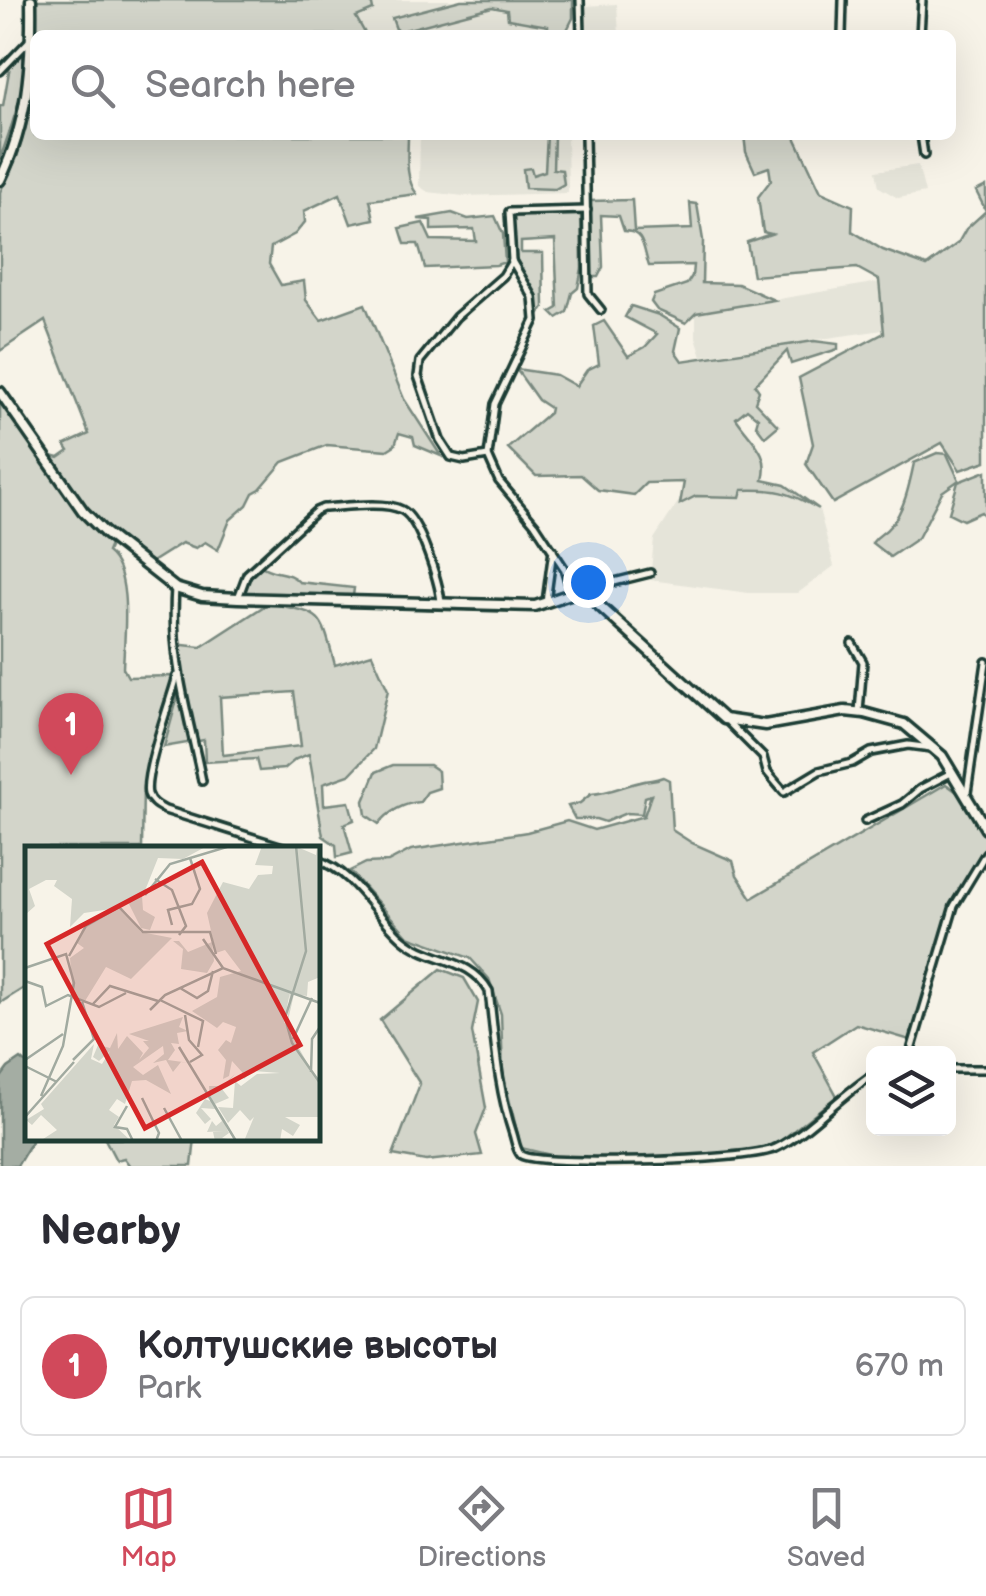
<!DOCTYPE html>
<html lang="en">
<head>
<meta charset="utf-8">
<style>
	:root { --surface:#fff; --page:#f7f7f7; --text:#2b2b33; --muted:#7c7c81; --line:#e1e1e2; --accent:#d1495b }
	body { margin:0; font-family:"Balsamiq Sans",sans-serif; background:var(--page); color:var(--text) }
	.controls { position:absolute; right:30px; bottom:30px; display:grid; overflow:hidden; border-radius:15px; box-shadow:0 10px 40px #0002 }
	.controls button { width:90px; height:90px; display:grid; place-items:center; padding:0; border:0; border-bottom:2px solid var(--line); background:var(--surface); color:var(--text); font:50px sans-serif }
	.you { position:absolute; left:588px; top:582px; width:35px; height:35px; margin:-25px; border:8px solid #fff; border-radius:50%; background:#1a73e8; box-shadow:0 0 0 15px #1a73e833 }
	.badge { display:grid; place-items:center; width:65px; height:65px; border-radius:50%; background:var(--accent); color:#fff; font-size:32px; font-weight:700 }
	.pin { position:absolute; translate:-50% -82px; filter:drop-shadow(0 2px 5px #0008) }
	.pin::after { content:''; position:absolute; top:52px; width:35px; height:30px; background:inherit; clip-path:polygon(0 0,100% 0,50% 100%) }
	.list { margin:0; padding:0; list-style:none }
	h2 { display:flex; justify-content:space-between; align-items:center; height:130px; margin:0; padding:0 40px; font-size:42px }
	h2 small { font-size:32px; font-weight:400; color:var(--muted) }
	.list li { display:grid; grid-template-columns:65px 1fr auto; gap:30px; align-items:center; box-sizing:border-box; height:140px; margin:0 20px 20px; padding:0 20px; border:2px solid var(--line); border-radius:15px }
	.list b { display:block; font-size:38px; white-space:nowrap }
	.list p { margin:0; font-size:32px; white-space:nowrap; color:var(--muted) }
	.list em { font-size:32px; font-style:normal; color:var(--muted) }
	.icon { flex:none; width:55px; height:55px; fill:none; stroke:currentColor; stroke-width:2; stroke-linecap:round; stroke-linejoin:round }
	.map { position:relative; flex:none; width:986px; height:1166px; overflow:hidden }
	.search { position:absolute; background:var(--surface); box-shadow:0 10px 40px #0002; left:30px; right:30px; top:30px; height:110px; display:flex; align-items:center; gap:25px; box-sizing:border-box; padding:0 35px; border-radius:15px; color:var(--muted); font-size:38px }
	.sheet { height:290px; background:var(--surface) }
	nav { display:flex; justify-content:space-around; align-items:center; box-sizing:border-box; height:140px; border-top:2px solid var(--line); background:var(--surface); font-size:28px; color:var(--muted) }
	nav a { display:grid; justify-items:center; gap:5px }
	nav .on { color:var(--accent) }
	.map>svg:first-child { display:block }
</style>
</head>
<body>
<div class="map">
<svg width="986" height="1166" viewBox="0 0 986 1166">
	<rect width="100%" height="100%" fill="#f7f3e8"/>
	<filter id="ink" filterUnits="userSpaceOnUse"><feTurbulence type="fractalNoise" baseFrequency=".01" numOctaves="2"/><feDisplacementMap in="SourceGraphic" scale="20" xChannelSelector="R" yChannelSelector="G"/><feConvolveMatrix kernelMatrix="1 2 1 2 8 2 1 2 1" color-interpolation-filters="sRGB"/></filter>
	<g filter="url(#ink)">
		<g fill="#e5e4d9">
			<polygon points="371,0 563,0 564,35 365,35 356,16 372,10"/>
			<polygon points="617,4 619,35 587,35 585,6"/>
			<polygon points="420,135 567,135 568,193 464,196 428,192 419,186"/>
			<polygon points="918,165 925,193 898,198 879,187 876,171"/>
			<polygon points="879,282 883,330 702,356 696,337 696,313"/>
			<polygon points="741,490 787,491 819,509 834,566 798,593 749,593 650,580 654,539 678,502 696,496 740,497"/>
		</g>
		<g fill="#d3d5ca" stroke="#79897f" stroke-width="2.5" fill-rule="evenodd">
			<polygon points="36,0 371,0 373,10 356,17 366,35 36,35"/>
			<polygon points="461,0 573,0 573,18 565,34 548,35 548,26 508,19 507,10 492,7 397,32 392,18"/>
			<path d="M20,47C34,72 9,132 0,159V106H3L11,60Z"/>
			<path d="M35,56V135H408C408,154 404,178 417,194L370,200L374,219L351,224L340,194L304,211L305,222L295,234L271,247L269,264L281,285L304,281L306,300L321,320L365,304L404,399L441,456L415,445L413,437L399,433L395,445L387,450L327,445L283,462L260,489L253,493L247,505L230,520L218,550L205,542L196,548L182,543L150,563L86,513L83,503L74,502L110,545L107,552C133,572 124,637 123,668L128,677L173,676L143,786L142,848H28L27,986L0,1003V399L79,500L52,456L59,458L69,451L65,445L89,434L45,321L0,351V192L17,157L32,104Z"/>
			<polygon points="547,135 554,135 553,169 562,170 564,184 555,189 525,188 523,169 531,168 533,175 545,171"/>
			<polygon points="744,135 794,135 821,192 853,206 852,231 883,250 927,266 958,243 966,229 986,211 976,191 986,186 986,461 960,470 942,443 833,503 806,464 813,444 799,378 884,333 879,280 857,268 753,276 747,242 771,234 763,232 758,197 771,180 769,167 755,172 746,152"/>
			<path d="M632,200L634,231L692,229L690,203L697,204L703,240L702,283L738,284L774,300L696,313L686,323L657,310L651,302L654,295L687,284L692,276L693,265L649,266C643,250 645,231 624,231L619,216L601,215L603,267L598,277H592L590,201Z"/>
			<polygon points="581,212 582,268 578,288 572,293 567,312 557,318 551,312 558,308 555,240 521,242 521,253 543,253 544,307 538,316 529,283 513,253 510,217"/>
			<polygon points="452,213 468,219 495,216 503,234 505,262 496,265 425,268 418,244 405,244 400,228 423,223 431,240 476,241 474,229 431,230 431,220 418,219"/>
			<path d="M631,306L659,315L680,328L675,351L682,361L814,341L838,344V349L791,364L787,351L755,385L759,391L755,402L778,426L765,437L756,425L758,418L747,409L736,418C750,440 771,452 763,480L785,485L819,509C786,491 779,489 742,490L740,497L696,496L680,504L684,482L646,483L634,495L598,490L581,475L536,476L508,448L549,413L550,408L538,400L516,369L556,375L576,386L587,370L599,364L594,326L604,321L628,356L645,347L657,334L625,317Z"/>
			<path d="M937,453L947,454L959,480L942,492L918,538L890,557L872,543C878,534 884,534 890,526C904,512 910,482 914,463Z"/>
			<polygon points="986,471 986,518 981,512 963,520 949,513 958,482"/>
			<path d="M260,565C272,575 289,570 299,582L354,588L353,596L298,597L240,592L249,576Z"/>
			<path d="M269,603C324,615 320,610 335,665L372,654L388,690L374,749L349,775L323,784L324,805L349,802L354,820L344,824L352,853L337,857L336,845L323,836L309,754L296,759L284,769L259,771L256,759L205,762L204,740L164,747L183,678L174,644L201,647ZM294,692L301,746L223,755L220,697Z"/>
			<path d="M393,765H429L438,771L439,788L427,792L420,802C404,803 388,812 379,824L366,815L364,801L376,772Z"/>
			<path d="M663,777L669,780L672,830L692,843L733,861L737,875L752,898L946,784L961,795L986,835V850L959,892L910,1040L856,1024L813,1052L837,1096L778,1143L716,1159L580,1162L521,1148L503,1074L501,1014L489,979L470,958L408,936L350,871L366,863L388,862L411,850L527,832L567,821L594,830L644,816L651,795L645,797L642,814L626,813L605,822L596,819H575L568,806L580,803L591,794C611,793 621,786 640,782C652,779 653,781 663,777Z"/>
			<polygon points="441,969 464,978 478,1002 472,1032 486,1108 476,1134 482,1155 426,1161 393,1155 420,1084 380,1020"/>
			<polygon points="195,1138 192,1166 130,1166 124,1158 116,1160 105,1139"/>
		</g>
		<polygon fill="#a4ada3" stroke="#6f8077" stroke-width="2.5" points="21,1059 27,1064 28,1138 31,1139 31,1143 17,1166 0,1166 0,1079 8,1068"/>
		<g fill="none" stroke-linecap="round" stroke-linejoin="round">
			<g stroke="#1f3d34" stroke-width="12">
				<g id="street">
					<polyline points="580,0 581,35"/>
					<polyline points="842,35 843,0"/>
					<polyline points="920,35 922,0"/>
					<polyline points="0,71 29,41"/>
					<polyline points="585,135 588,294 601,310"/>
					<polyline points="921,135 924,155"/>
					<polyline points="512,260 509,212 587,210"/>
					<polyline points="512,261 533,297 535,320 495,404 488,456 499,481 535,524 564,568 572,594"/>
					<polyline points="488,456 464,460 451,457 440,440 418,376 420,361 456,317 503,276 512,261"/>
					<path d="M175,588C170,661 188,711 202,781"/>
					<polyline points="582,590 650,573"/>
					<path d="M238,598L247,574L316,511L323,508C343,507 385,501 402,510C420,519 439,583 441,602"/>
					<polyline points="546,602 553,550"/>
					<polyline points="852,643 863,662 859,712"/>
					<path d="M177,676C171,699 143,776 148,794C151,803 158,806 165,810L286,848"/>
					<polyline points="729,723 763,757 767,772 784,792 819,771 852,763 871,752 908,745 931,748"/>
					<polyline points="967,793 986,662"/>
					<polyline points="865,821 902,804 920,789 951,773"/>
					<path d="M318,860C357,874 373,913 403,939C430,962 470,957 489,991C495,1040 497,1086 513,1134C515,1140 516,1150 521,1155C538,1166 746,1162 776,1148C806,1134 843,1093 874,1074"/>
					<polyline points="910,1054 954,906 986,853"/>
					<polyline points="948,1069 986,1069"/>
				</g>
			</g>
			<g stroke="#1f3d34" stroke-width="15">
				<g id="secondary">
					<path d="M0,180C28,123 32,63 31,0"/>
					<polyline points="0,392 83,511 105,533 175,588 202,596 238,598 535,606 582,590 724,719 765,725 845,711 864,713 904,724 942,756 986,829"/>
				</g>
			</g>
			<use href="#street" stroke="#f7f3e8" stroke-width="5"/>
			<use href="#secondary" stroke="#f7f3e8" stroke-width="8"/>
		</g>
	</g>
	<g transform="translate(25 846)">
		<rect width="295" height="295" fill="#f7f3e8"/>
		<path d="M0,0L5,1L182,0L158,13L133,12L119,47L108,52L117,50L118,64L130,71L125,84L116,82L103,56L89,63L97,62L116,86L147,92L106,133L81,121L60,155L48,150L45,112L59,102L52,97L57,84L86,63L59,67L45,81L47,53L29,40L32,34H21L4,43L10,60L0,69ZM237,0H270L291,9L292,0H275H295V131L283,136L282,150L269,148L262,179L265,146L259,176L295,239V271H260L275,279L268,290L257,283L255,295H219L229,271L225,275L215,264L203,277L193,261L208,262L210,235L216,240L232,228L255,227L228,225L219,233L217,226L207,215L204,230L198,233L201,214L193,204L201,194L206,197L211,181L198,176L192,182L167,165L192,151L195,131L216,125L200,104L191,107L182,67L198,36L224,43L233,29L247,28L248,20L230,19ZM148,95H154L163,106L187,96L189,115L182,127L156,123L158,103ZM158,171L154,181L163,185L152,187L154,198L146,197L150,204L143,214L165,217L156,216L148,226L141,214L128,217L139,208L138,200L108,221L118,229L133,219L146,248L121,234L107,235L100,258L92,253L84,264L94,271L89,279L106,295H15L32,284L16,269L7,279L1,274L19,263L16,258L69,198L66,213L77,218L85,205L74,215L68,211L73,199L85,202L92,187L93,203L102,190L118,207L114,214L124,202L118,195H124L104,188ZM210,228L197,243L204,252L190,258L204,287L197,292L203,293L190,295L188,286L199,285L182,286L187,275L191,280L197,275L190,263L176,262L186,273L180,278L171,267L180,253L185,255L184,240H197Z" fill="#d3d5ca"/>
		<path fill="none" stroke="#a1aaa0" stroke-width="2.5" d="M271,0L281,105L260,172L267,197L295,237M130,33L147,44L161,80L154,89M120,49L145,18L205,0M147,79L143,64L167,58L175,43L165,12M178,93L198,122M44,110L61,80L94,61L118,86H185L191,108M0,122L41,108L49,137L38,200L16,250M0,135L17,141L21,160L43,149L74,161L101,147M155,142L172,152L183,145L188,125M135,154L178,175L173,201M67,159L85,140L133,155M125,164L140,149L198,122L295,157M160,169L164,194L177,209L165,216M268,193L287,152M154,201L211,295M0,214L38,188M48,214L69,193L57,156M0,220L32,236M286,226L287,193L295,181M117,252L134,287L131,295M102,260L90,281L102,283L108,295M139,262L157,295M0,271L49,216"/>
		<path fill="#d62828" fill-opacity="0.15" stroke="#d62828" stroke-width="5" d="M177,16L275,199L120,282L22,98Z"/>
		<rect width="295" height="295" fill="none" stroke="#1f3d34" stroke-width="5"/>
	</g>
</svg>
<div class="controls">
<button><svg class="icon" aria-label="layers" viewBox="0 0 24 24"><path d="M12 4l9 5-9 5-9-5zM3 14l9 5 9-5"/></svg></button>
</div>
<div class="you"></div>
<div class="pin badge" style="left:71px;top:775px">1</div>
<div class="search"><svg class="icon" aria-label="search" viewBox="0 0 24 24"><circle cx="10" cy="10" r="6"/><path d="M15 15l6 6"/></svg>Search here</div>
</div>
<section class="sheet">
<h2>Nearby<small></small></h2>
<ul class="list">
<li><span class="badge">1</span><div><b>Колтушские высоты</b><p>Park</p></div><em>670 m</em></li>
</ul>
</section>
<nav>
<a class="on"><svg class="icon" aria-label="map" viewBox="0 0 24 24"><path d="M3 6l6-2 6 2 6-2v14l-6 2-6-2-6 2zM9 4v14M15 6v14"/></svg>Map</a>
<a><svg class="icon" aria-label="directions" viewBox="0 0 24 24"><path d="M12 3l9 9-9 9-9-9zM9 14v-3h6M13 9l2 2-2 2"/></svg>Directions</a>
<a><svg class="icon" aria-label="saved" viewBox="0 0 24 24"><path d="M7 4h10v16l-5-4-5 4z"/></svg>Saved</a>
</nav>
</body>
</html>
